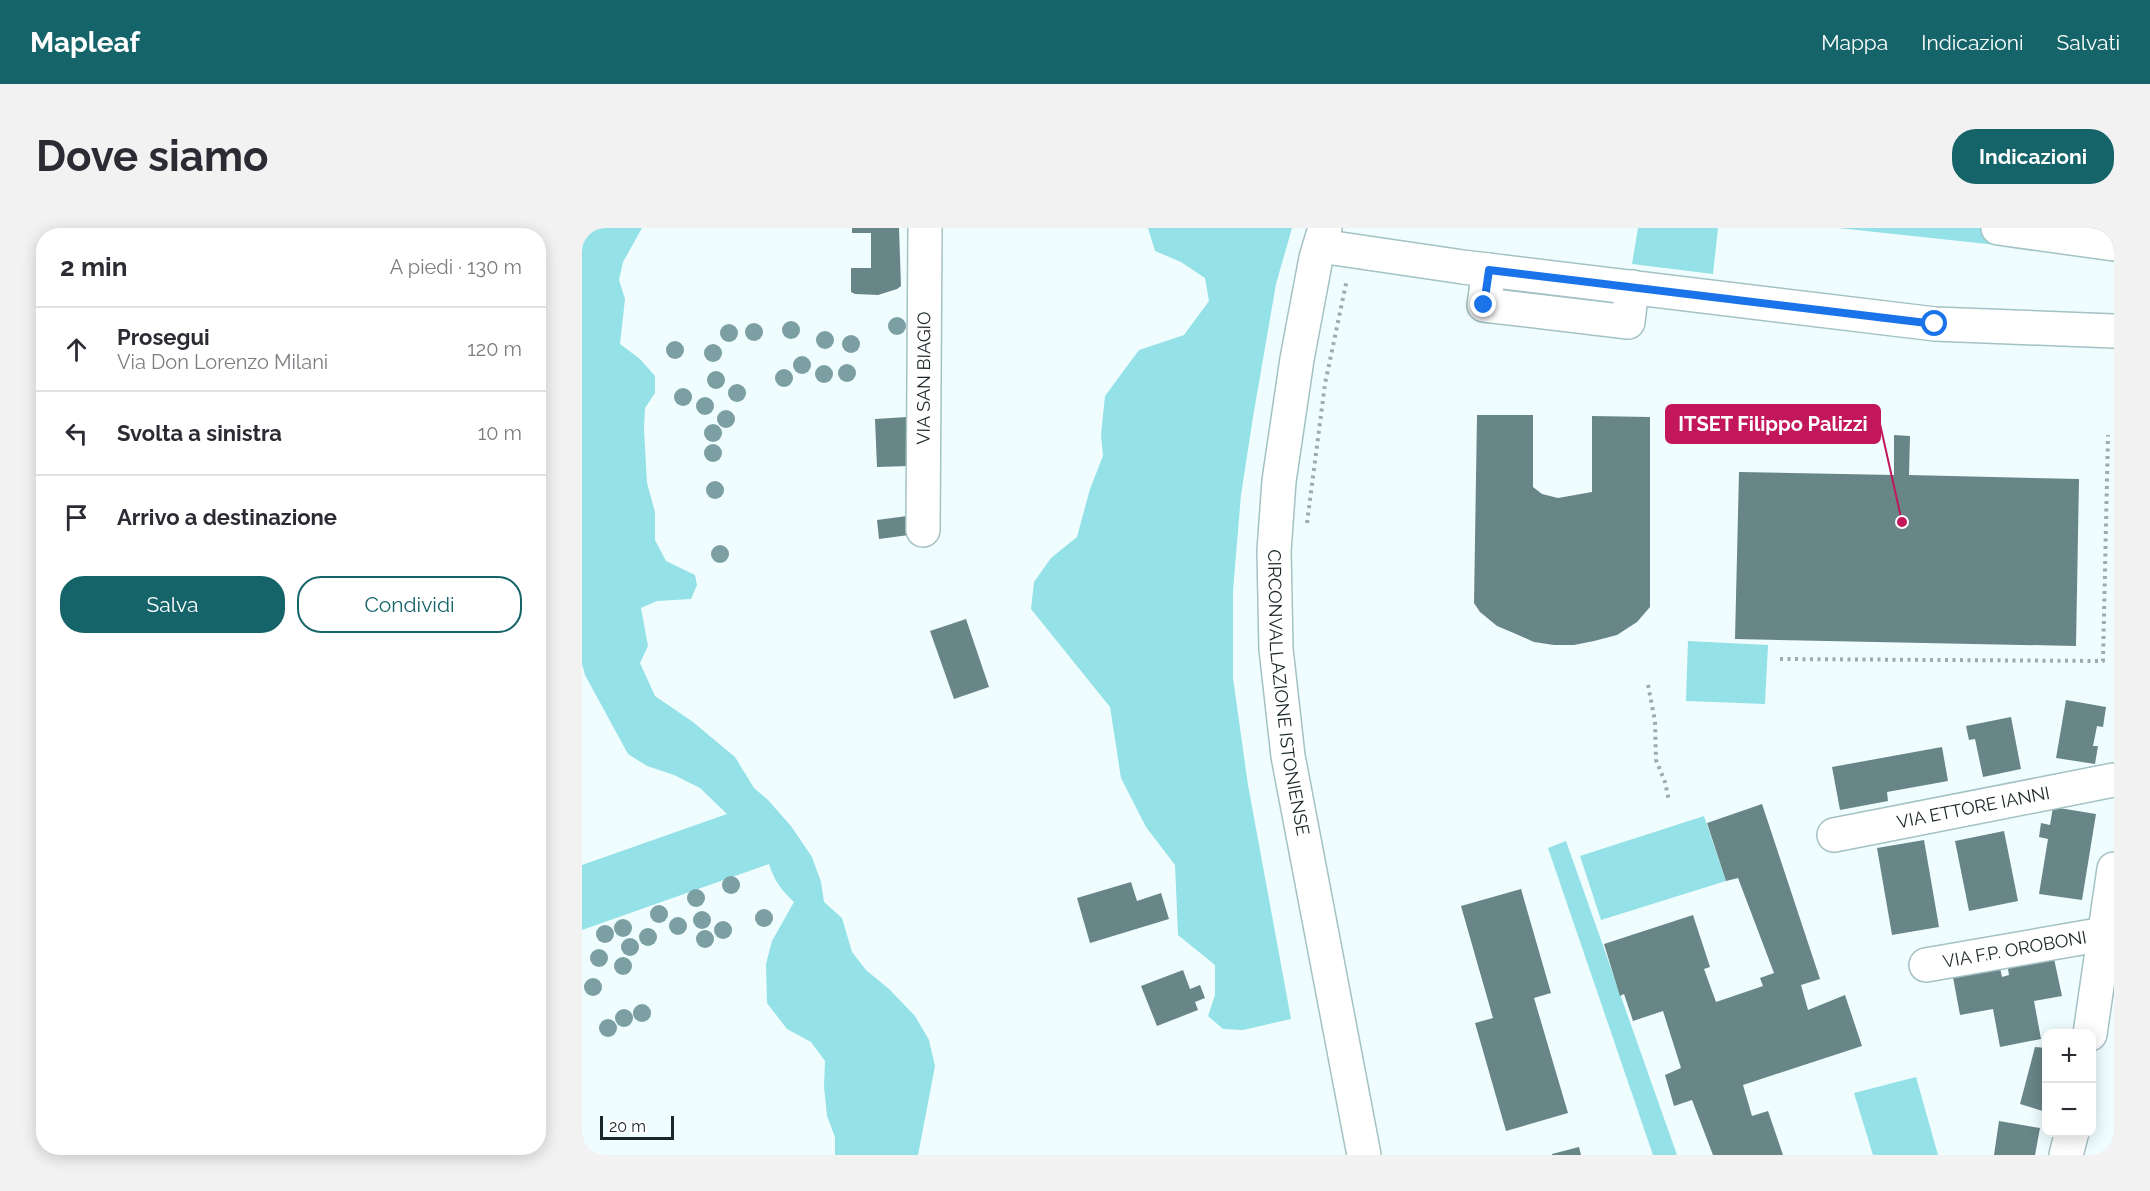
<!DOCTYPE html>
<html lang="it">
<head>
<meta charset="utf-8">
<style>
	:root { --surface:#fff; --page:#f2f2f3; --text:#2b2b33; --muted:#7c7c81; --line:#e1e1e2; --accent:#156469 }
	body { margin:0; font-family:Raleway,sans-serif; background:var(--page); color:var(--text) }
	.controls { position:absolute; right:18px; bottom:18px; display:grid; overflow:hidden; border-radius:12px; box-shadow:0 3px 15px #0003 }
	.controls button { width:54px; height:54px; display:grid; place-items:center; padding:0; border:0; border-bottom:2px solid var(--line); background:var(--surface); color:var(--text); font:30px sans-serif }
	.scale { position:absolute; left:18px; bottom:15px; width:74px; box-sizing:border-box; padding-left:6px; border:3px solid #1a2627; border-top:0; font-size:16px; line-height:21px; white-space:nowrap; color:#1a2627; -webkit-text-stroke:4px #fff; paint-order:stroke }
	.stop { position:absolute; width:18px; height:18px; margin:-14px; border:4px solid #1a73e8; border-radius:50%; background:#fff }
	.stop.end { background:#1a73e8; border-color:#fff; box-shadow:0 2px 6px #0008 }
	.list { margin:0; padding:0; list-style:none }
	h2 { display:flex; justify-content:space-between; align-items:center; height:78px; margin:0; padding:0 24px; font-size:26px }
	h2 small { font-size:20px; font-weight:400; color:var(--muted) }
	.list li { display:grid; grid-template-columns:39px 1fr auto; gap:18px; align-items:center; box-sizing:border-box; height:84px; padding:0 24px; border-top:2px solid var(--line) }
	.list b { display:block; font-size:22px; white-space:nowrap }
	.list p { margin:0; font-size:20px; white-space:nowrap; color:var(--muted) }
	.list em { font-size:20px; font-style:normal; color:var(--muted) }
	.actions { display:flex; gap:12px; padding:18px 24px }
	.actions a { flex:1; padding:14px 0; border:2px solid var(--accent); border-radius:24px; text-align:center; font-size:21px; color:var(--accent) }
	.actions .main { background:var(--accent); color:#fff }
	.icon { flex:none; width:33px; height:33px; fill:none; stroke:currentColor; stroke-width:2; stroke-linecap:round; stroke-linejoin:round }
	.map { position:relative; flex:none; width:1532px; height:927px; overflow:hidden; border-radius:24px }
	header { display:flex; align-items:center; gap:36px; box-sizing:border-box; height:84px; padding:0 30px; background:var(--accent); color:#fff }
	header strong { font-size:28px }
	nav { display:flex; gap:33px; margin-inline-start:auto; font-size:21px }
	.intro { display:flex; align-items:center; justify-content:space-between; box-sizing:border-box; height:144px; padding:0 36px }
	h1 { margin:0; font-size:42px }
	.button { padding:15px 27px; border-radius:24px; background:var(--accent); color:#fff; font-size:21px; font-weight:700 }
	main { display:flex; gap:36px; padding:0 36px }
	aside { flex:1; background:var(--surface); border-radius:24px; box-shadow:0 3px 15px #0003 }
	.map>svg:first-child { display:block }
</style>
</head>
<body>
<header>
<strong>Mapleaf</strong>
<nav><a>Mappa</a><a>Indicazioni</a><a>Salvati</a></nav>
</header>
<div class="intro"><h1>Dove siamo</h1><a class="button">Indicazioni</a></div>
<main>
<aside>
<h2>2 min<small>A piedi · 130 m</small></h2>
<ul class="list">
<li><svg class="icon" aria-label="ahead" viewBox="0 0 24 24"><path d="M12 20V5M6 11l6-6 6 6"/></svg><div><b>Prosegui</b><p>Via Don Lorenzo Milani</p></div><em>120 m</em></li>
<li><svg class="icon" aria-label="left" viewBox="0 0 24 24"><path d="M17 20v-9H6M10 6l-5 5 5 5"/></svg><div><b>Svolta a sinistra</b></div><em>10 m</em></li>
<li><svg class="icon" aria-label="arrive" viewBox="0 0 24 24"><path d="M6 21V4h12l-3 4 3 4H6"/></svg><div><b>Arrivo a destinazione</b></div></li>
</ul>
<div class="actions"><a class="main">Salva</a><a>Condividi</a></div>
</aside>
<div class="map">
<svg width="1532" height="927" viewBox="0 0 1532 927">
	<rect width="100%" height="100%" fill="#f0fdfe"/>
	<g fill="#94e1e7">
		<path d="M0,0H60L41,34L37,52L43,71L38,116L58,131L73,148V165L63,180L62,201L65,255L73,284V312L84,333L113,347L115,357L109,371L75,373L59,380L66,418L58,435L73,468L111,494L153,529L172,560L186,572L209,598L230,629L239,654L242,674L260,690L270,724L284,742L307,761L333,788L347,812L353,838L336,927H253V909L245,888L242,858L243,833L229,814L205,801L185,775L184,736L190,713L212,674C199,662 192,652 187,636L0,702V637L145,586L118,560L92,547L65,538L46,526L3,447L0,436Z"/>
		<polygon points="566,0 710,0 694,56 671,189 659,267 651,363 651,450 666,557 709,791 661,802 641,801 626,788 633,767 633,737 596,707 593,637 564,599 539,550 528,479 449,381 452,354 469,330 495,309 508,261 521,228 519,207 523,168 557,122 602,107 627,73 623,50 599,34 573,23"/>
		<polygon points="1056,0 1136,0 1131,46 1050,36"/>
		<polygon points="1256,0 1532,0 1508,27"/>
		<polygon points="1106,413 1186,417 1183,476 1104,473"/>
		<polygon points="1122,588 1144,653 1019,692 998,628"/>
		<polygon points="984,613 1095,927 1071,927 966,620"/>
		<polygon points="1334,849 1356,927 1291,927 1272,865"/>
	</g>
	<g fill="#688587">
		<polygon points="270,0 317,0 319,58 315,61 296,67 273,66 269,64 269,40 289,40 289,5 270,5"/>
		<polygon points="895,187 951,187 951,259 960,266 976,270 1010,264 1010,188 1068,189 1068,379 1055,394 1035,407 1012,413 992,417 972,417 952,414 934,406 915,398 898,384 892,375"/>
		<polygon points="325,189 327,238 295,239 293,191"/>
		<polygon points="1312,207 1328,208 1327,247 1497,251 1494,418 1153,411 1157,244 1312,247"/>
		<polygon points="325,288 327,307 297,311 295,292"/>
		<polygon points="384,391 407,459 372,471 348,403"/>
		<polygon points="1484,472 1524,479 1521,499 1515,498 1511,518 1516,518 1513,536 1474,530"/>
		<polygon points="1429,489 1439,541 1401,549 1393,511 1387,512 1384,498"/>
		<polygon points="1360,519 1366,553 1305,564 1306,573 1258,582 1250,539"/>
		<polygon points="1180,576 1238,751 1219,757 1226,782 1263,767 1280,818 1161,857 1170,888 1186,883 1201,927 1131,927 1110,872 1092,878 1083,847 1099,840 1081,783 1051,793 1042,766 1038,768 1022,716 1111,687 1128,739 1122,741 1134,774 1181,758 1178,750 1192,745 1156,650 1144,653 1125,595"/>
		<polygon points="1471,579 1514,586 1500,672 1457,666 1466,611 1457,609 1459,595 1468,597"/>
		<polygon points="1422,603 1436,673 1387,683 1373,613"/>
		<polygon points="1342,612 1357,699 1310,707 1295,620"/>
		<polygon points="549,654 555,673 579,665 587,691 508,715 495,670"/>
		<polygon points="939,661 969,765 952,770 986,885 924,903 893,795 911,790 879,678"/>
		<polygon points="1471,726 1480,768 1452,773 1459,811 1418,819 1411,781 1378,787 1370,744 1417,735 1420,749 1427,747 1425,735"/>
		<polygon points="601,742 608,761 618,757 623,770 613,774 616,782 575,798 559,758"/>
		<polygon points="1453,819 1464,820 1464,884 1438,876"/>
		<polygon points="1417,893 1458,900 1453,927 1412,927"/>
		<polygon points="997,919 999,927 970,927 970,926"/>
	</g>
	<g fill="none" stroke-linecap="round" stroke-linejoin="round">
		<g stroke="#a3c2c4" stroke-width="36">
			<g id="minor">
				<polyline points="1416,0 1532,16"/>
				<polyline points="738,18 881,39 1353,96 1532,103"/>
				<polyline points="907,42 902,77 1046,94 1050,59"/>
				<path id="s1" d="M341,302L343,0"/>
				<path id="s2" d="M1252,607L1532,552"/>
				<path id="s3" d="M1344,737L1522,706"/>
				<polyline points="1508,806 1532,641"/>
				<polyline points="1484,927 1490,904"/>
			</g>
		</g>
		<g stroke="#a3c2c4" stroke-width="36">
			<g id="major">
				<path id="s4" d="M743,0L734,30L715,131L697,253L692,323L694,421L706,528L782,927"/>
			</g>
		</g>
		<g stroke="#9eabac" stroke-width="4" stroke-dasharray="3 4.5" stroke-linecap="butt">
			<polyline points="725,295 743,156 765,51"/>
			<polyline points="1198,431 1521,433 1526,207"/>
			<polyline points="1066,457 1073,493 1074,532 1083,554 1087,573"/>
		</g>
		<use href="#minor" stroke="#fff" stroke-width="33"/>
		<use href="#major" stroke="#fff" stroke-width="33"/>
	</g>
	<g fill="#7b9fa2">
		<circle cx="315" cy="98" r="9"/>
		<circle cx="209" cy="102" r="9"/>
		<circle cx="172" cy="104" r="9"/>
		<circle cx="147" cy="105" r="9"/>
		<circle cx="243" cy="112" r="9"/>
		<circle cx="269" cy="116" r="9"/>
		<circle cx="93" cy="122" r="9"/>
		<circle cx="131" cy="125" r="9"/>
		<circle cx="220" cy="137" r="9"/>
		<circle cx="265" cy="145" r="9"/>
		<circle cx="242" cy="146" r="9"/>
		<circle cx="202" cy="150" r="9"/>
		<circle cx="134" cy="152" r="9"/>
		<circle cx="155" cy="165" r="9"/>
		<circle cx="101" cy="169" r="9"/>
		<circle cx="123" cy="178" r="9"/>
		<circle cx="144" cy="191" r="9"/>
		<circle cx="131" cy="205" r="9"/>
		<circle cx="131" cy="225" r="9"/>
		<circle cx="133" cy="262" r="9"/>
		<circle cx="138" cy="326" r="9"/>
		<circle cx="149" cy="657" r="9"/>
		<circle cx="114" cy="670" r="9"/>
		<circle cx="77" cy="686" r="9"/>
		<circle cx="182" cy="690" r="9"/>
		<circle cx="120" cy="692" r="9"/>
		<circle cx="96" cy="698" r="9"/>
		<circle cx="41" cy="700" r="9"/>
		<circle cx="141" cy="702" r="9"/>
		<circle cx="23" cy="706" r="9"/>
		<circle cx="66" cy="709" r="9"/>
		<circle cx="123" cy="711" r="9"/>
		<circle cx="48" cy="719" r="9"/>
		<circle cx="17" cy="730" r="9"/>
		<circle cx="41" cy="738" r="9"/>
		<circle cx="11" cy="759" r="9"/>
		<circle cx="60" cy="785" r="9"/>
		<circle cx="42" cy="790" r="9"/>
		<circle cx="26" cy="800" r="9"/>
	</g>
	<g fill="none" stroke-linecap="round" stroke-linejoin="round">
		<polyline stroke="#1a73e8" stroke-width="8" points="902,77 907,42 1353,96"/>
	</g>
	<g text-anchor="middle" stroke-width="4.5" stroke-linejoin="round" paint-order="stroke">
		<g font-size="18" fill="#1a2627" stroke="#fff">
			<text dy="6" stroke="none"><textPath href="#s1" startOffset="152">VIA SAN BIAGIO</textPath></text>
			<text dy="6" stroke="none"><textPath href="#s4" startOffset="470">CIRCONVALLAZIONE ISTONIENSE</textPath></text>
			<text dy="6" stroke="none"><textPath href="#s2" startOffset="142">VIA ETTORE IANNI</textPath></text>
			<text dy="6" stroke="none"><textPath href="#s3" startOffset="90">VIA F.P. OROBONI</textPath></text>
		</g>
	</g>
	<path fill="none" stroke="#c2185b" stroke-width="2" d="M1320 294L1298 196"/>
	<circle fill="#c2185b" stroke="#fff" stroke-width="2" cx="1320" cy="294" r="6"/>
	<rect fill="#c2185b" stroke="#c2185b" stroke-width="2" x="1084" y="177" width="214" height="38" rx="6"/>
	<g font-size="20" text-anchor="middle" font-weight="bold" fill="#fff">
		<text x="1191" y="203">ITSET Filippo Palizzi</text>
	</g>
</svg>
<div class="controls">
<button>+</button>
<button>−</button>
</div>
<div class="scale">20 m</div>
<div class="stop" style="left:1353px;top:96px"></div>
<div class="stop end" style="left:902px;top:77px"></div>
</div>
</main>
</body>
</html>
